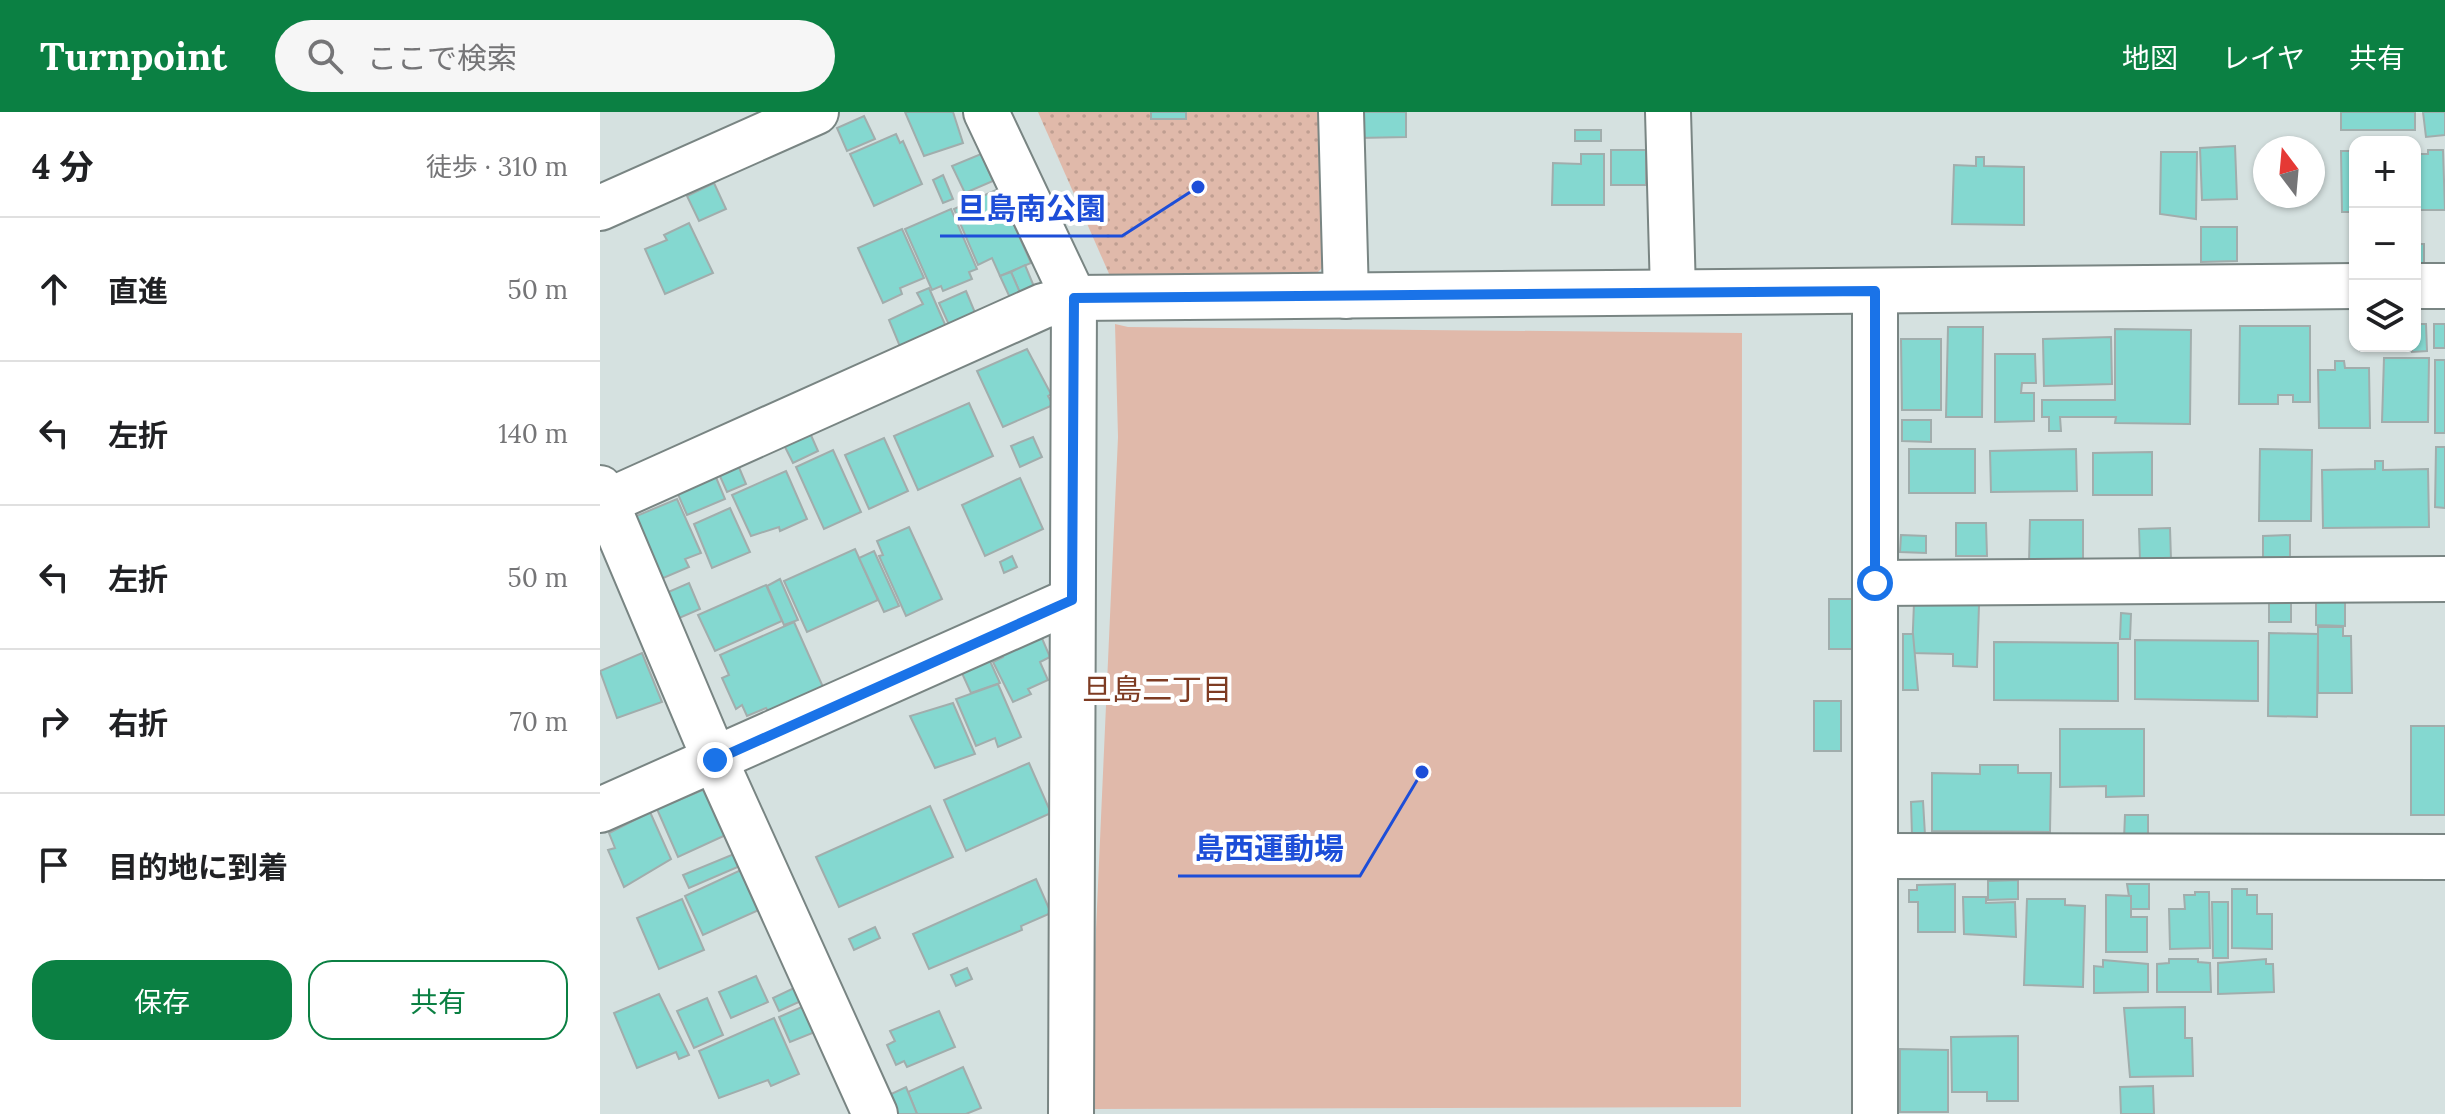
<!DOCTYPE html>
<html lang="ja">
<head>
<meta charset="utf-8">
<style>
	:root { --surface:#fff; --page:#f6f6f6; --text:#202124; --muted:#757577; --line:#e0e0e0; --accent:#0b8043 }
	body { margin:0; font-family:Lora,"Noto Sans JP",serif; background:var(--page); color:var(--text) }
	.controls { position:absolute; right:24px; top:24px; display:grid; overflow:hidden; border-radius:16px; box-shadow:0 2px 6px #0004 }
	.controls button { width:72px; height:72px; display:grid; place-items:center; padding:0; border:0; border-bottom:2px solid var(--line); background:var(--surface); color:var(--text); font:40px sans-serif }
	.compass { position:absolute; left:1653px; top:24px; width:72px; height:72px; border-radius:50%; background:var(--surface); box-shadow:0 2px 6px #0004; rotate:344deg }
	.stop { position:absolute; width:24px; height:24px; margin:-18px; border:6px solid #1a73e8; border-radius:50%; background:#fff }
	.stop.end { background:#1a73e8; border-color:#fff; box-shadow:0 2px 8px #0008 }
	.list { margin:0; padding:0; list-style:none }
	h2 { display:flex; justify-content:space-between; align-items:center; height:104px; margin:0; padding:0 32px; font-size:34px }
	h2 small { font-size:26px; font-weight:400; color:var(--muted) }
	.list li { display:grid; grid-template-columns:52px 1fr auto; gap:24px; align-items:center; box-sizing:border-box; height:144px; padding:0 32px; border-top:2px solid var(--line) }
	.list b { display:block; font-size:30px; white-space:nowrap }
	.list em { font-size:26px; font-style:normal; color:var(--muted) }
	.actions { display:flex; gap:16px; padding:24px 32px }
	.actions a { flex:1; padding:18px 0; border:2px solid var(--accent); border-radius:24px; text-align:center; font-size:28px; color:var(--accent) }
	.actions .main { background:var(--accent); color:#fff }
	.icon { flex:none; width:44px; height:44px; fill:none; stroke:currentColor; stroke-width:2; stroke-linecap:round; stroke-linejoin:round }
	.map { position:relative; flex:none; width:1845px; height:1002px; overflow:hidden }
	header { display:flex; align-items:center; gap:48px; box-sizing:border-box; height:112px; padding:0 40px; background:var(--accent); color:#fff }
	header strong { font-size:38px }
	nav { display:flex; gap:44px; margin-inline-start:auto; font-size:28px }
	.search { width:560px; height:72px; background:var(--page); display:flex; align-items:center; gap:20px; box-sizing:border-box; padding:0 28px; border-radius:44px; color:var(--muted); font-size:30px }
	main { display:flex }
	aside { flex:1; background:var(--surface) }
	.map>svg:first-child { display:block }
</style>
</head>
<body>
<header>
<strong>Turnpoint</strong>
<div class="search"><svg class="icon" aria-label="search" viewBox="0 0 24 24"><circle cx="10" cy="10" r="6"/><path d="M15 15l6 6"/></svg>ここで検索</div>
<nav><a>地図</a><a>レイヤ</a><a>共有</a></nav>
</header>
<main>
<aside>
<h2>4 分<small>徒歩 · 310 m</small></h2>
<ul class="list">
<li><svg class="icon" aria-label="ahead" viewBox="0 0 24 24"><path d="M12 20V5M6 11l6-6 6 6"/></svg><div><b>直進</b></div><em>50 m</em></li>
<li><svg class="icon" aria-label="left" viewBox="0 0 24 24"><path d="M17 20v-9H6M10 6l-5 5 5 5"/></svg><div><b>左折</b></div><em>140 m</em></li>
<li><svg class="icon" aria-label="left" viewBox="0 0 24 24"><path d="M17 20v-9H6M10 6l-5 5 5 5"/></svg><div><b>左折</b></div><em>50 m</em></li>
<li><svg class="icon" aria-label="right" viewBox="0 0 24 24"><path d="M7 20v-9h11M14 6l5 5-5 5"/></svg><div><b>右折</b></div><em>70 m</em></li>
<li><svg class="icon" aria-label="arrive" viewBox="0 0 24 24"><path d="M6 21V4h12l-3 4 3 4H6"/></svg><div><b>目的地に到着</b></div></li>
</ul>
<div class="actions"><a class="main">保存</a><a>共有</a></div>
</aside>
<div class="map">
<svg width="1845" height="1002" viewBox="0 0 1845 1002">
	<defs>
		<pattern id="green-dots" width="8" height="8" patternUnits="userSpaceOnUse" patternTransform="scale(2)"><rect width="8" height="8" fill="#e0b9aa"/><path d="M2 2h.1M6 6h.1" fill="none" stroke="#bf9e91" stroke-width="1.8" stroke-linecap="round"/></pattern>
	</defs>
	<rect width="100%" height="100%" fill="#d5e1e0"/>
	<polygon fill="url(#green-dots)" points="438,0 722,0 727,151 717,161 510,164"/>
	<polygon fill="#e0b9aa" points="515,212 528,215 1142,221 1141,995 488,997 518,325"/>
	<g fill="#84d8d0" stroke="#a1adac" stroke-width="2">
		<polygon points="305,0 353,0 363,31 324,44"/>
		<rect x="551" y="0" width="35" height="7"/>
		<polygon points="759,0 806,0 806,25 759,26"/>
		<rect x="1741" y="0" width="74" height="18"/>
		<polygon points="1823,0 1845,0 1845,23 1826,25"/>
		<polygon points="264,4 275,27 247,39 237,16"/>
		<rect x="975" y="18" width="26" height="11"/>
		<polygon points="296,22 300,31 303,29 322,72 274,94 250,42"/>
		<polygon points="1635,34 1637,87 1602,88 1600,36"/>
		<rect x="1011" y="38" width="35" height="35"/>
		<polygon points="1828,38 1843,38 1845,98 1815,98 1815,42 1828,42"/>
		<polygon points="1741,39 1755,39 1755,100 1742,100"/>
		<polygon points="1561,40 1597,40 1596,107 1560,102"/>
		<polygon points="381,42 393,69 365,81 352,54"/>
		<polygon points="981,42 1004,42 1004,93 952,93 953,51 981,52"/>
		<polygon points="1376,45 1384,45 1384,54 1424,55 1424,113 1352,112 1354,53 1376,54"/>
		<polygon points="343,63 353,87 343,91 333,68"/>
		<polygon points="114,71 126,97 99,109 87,84"/>
		<polygon points="398,77 431,151 400,164 392,146 378,153 354,97"/>
		<polygon points="351,97 377,157 369,160 372,167 343,179 341,174 332,178 305,117"/>
		<polygon points="89,111 113,161 65,182 45,137 67,128 64,123"/>
		<polygon points="1601,115 1637,115 1637,149 1601,150"/>
		<polygon points="302,117 324,166 300,176 302,182 283,191 258,136"/>
		<rect x="1815" y="132" width="9" height="22"/>
		<polygon points="425,153 435,177 421,183 411,160"/>
		<polygon points="411,160 421,183 411,188 400,164"/>
		<polygon points="329,176 347,217 301,237 289,208 323,192 317,181"/>
		<polygon points="366,179 376,203 350,215 339,191"/>
		<polygon points="1815,212 1826,212 1827,239 1812,240"/>
		<rect x="1834" y="212" width="11" height="24"/>
		<polygon points="1640,214 1710,214 1710,290 1693,290 1693,283 1678,283 1678,292 1639,292"/>
		<polygon points="1348,215 1383,215 1382,305 1346,305"/>
		<polygon points="1515,217 1591,218 1590,312 1515,311 1516,305 1460,305 1461,319 1449,319 1449,305 1442,305 1442,288 1515,288"/>
		<polygon points="1511,225 1512,272 1444,274 1443,227"/>
		<polygon points="1301,227 1341,227 1341,298 1302,298"/>
		<polygon points="427,237 451,282 448,284 453,293 403,315 377,259"/>
		<polygon points="1395,242 1435,242 1436,271 1422,271 1421,281 1434,281 1434,309 1395,310"/>
		<polygon points="1784,246 1829,246 1828,310 1782,310"/>
		<rect x="1835" y="248" width="10" height="73"/>
		<polygon points="1735,249 1744,249 1745,256 1769,256 1770,316 1719,316 1718,258 1735,258"/>
		<polygon points="369,291 393,344 318,378 294,324"/>
		<polygon points="1302,308 1331,308 1331,330 1302,329"/>
		<polygon points="210,321 218,339 193,351 184,333"/>
		<polygon points="433,325 442,345 420,355 411,334"/>
		<polygon points="284,326 308,379 269,397 245,343"/>
		<polygon points="1836,335 1845,335 1845,396 1835,395"/>
		<rect x="1309" y="337" width="66" height="44"/>
		<polygon points="1476,337 1477,379 1391,380 1390,339"/>
		<polygon points="1660,337 1712,338 1711,409 1659,409"/>
		<polygon points="233,338 261,400 224,417 196,355"/>
		<polygon points="1552,340 1552,383 1493,383 1493,341"/>
		<polygon points="1775,349 1783,349 1783,358 1828,357 1829,415 1723,416 1722,358 1775,357"/>
		<polygon points="138,353 146,372 127,380 119,362"/>
		<polygon points="186,359 207,407 180,419 179,415 151,424 132,383"/>
		<polygon points="115,363 125,387 87,403 77,380"/>
		<polygon points="420,366 443,417 385,444 362,393"/>
		<polygon points="77,387 101,441 85,447 89,455 61,467 34,405"/>
		<polygon points="130,396 150,440 112,456 94,412"/>
		<polygon points="1430,408 1483,408 1483,451 1429,451"/>
		<polygon points="1356,411 1386,411 1387,444 1356,444"/>
		<polygon points="309,415 342,487 306,504 279,444 283,443 277,429"/>
		<polygon points="1570,416 1571,448 1540,449 1539,417"/>
		<polygon points="1301,423 1326,424 1326,441 1300,440"/>
		<polygon points="1690,423 1690,448 1663,449 1663,424"/>
		<polygon points="255,437 278,488 207,520 184,469"/>
		<polygon points="274,439 299,494 284,500 259,446"/>
		<polygon points="412,444 417,455 404,461 400,450"/>
		<polygon points="180,467 198,508 184,513 167,474"/>
		<polygon points="89,471 100,497 77,507 66,481"/>
		<polygon points="166,473 182,509 115,539 98,503"/>
		<rect x="1229" y="487" width="24" height="50"/>
		<rect x="1669" y="488" width="22" height="22"/>
		<polygon points="1745,489 1745,514 1716,513 1716,490"/>
		<polygon points="1314,491 1379,493 1377,555 1353,554 1353,542 1312,541"/>
		<polygon points="1521,501 1531,502 1530,527 1520,527"/>
		<polygon points="194,510 223,575 168,599 166,596 147,604 142,593 136,597 122,566 129,563 120,543"/>
		<polygon points="1718,515 1743,515 1743,524 1751,524 1752,581 1718,581"/>
		<polygon points="1669,521 1718,522 1717,605 1668,604"/>
		<polygon points="1303,522 1313,522 1318,578 1303,578"/>
		<polygon points="441,524 450,545 440,550 448,568 428,577 431,582 413,590 393,550 403,545 402,541"/>
		<polygon points="1535,528 1658,529 1658,589 1535,587"/>
		<polygon points="1394,530 1518,531 1518,589 1394,588"/>
		<polygon points="42,541 62,590 17,606 0,559"/>
		<polygon points="389,547 400,571 371,581 361,559"/>
		<polygon points="398,572 421,625 398,635 395,626 376,634 356,587"/>
		<rect x="1214" y="589" width="27" height="50"/>
		<polygon points="353,591 375,642 335,656 310,604"/>
		<rect x="1811" y="614" width="34" height="89"/>
		<polygon points="1460,617 1544,617 1544,684 1506,685 1506,674 1460,675"/>
		<polygon points="429,651 451,701 366,739 344,688"/>
		<polygon points="1380,653 1418,653 1418,661 1451,661 1450,720 1332,719 1332,661 1380,662"/>
		<polygon points="105,677 128,722 78,745 57,697"/>
		<polygon points="1323,689 1325,723 1312,723 1311,690"/>
		<polygon points="330,694 353,745 239,795 216,745"/>
		<polygon points="50,700 71,747 24,775 8,738 15,736 9,721"/>
		<polygon points="1525,703 1548,703 1548,727 1524,727"/>
		<polygon points="134,742 140,754 89,776 83,763"/>
		<polygon points="143,757 161,797 103,823 85,784"/>
		<polygon points="436,767 451,801 421,814 422,818 329,857 313,822"/>
		<polygon points="1418,768 1418,787 1388,788 1388,769"/>
		<polygon points="1355,772 1355,820 1318,820 1318,790 1309,790 1309,778 1317,778 1317,773"/>
		<polygon points="1527,772 1549,772 1549,797 1531,797"/>
		<polygon points="1632,777 1647,777 1647,783 1657,783 1657,802 1672,802 1672,837 1632,836"/>
		<polygon points="1595,780 1609,780 1610,836 1570,837 1569,797 1585,797 1584,783 1595,783"/>
		<polygon points="1506,783 1531,784 1531,805 1547,805 1547,840 1506,840"/>
		<polygon points="1363,785 1386,785 1386,791 1415,790 1416,825 1364,822"/>
		<polygon points="82,787 104,838 59,857 37,806"/>
		<polygon points="1427,787 1465,787 1465,793 1485,794 1483,875 1424,873"/>
		<polygon points="1612,790 1628,790 1628,846 1613,846"/>
		<polygon points="275,815 280,826 254,838 249,827"/>
		<polygon points="1569,847 1598,847 1598,850 1610,851 1611,880 1557,880 1557,852 1569,851"/>
		<polygon points="1666,847 1666,852 1673,852 1674,880 1618,882 1618,851"/>
		<polygon points="1503,848 1548,852 1548,880 1494,881 1494,854 1503,855"/>
		<polygon points="367,856 372,867 356,874 351,863"/>
		<polygon points="156,864 168,890 131,906 119,880"/>
		<polygon points="194,876 201,889 179,899 173,886"/>
		<polygon points="59,882 89,943 79,947 76,940 37,956 14,901"/>
		<polygon points="107,886 123,923 94,936 77,899"/>
		<polygon points="204,894 215,920 190,930 179,905"/>
		<polygon points="1585,895 1585,926 1592,926 1593,964 1530,965 1524,896"/>
		<polygon points="339,899 355,935 307,955 304,949 296,953 287,933 295,929 290,919"/>
		<polygon points="174,906 199,962 171,974 168,968 119,986 99,939"/>
		<polygon points="1418,924 1418,989 1387,989 1387,980 1352,980 1351,925"/>
		<polygon points="1300,937 1348,938 1348,1000 1300,1000"/>
		<polygon points="363,955 381,996 366,1002 317,1002 308,980"/>
		<polygon points="1553,974 1554,1002 1521,1002 1520,975"/>
		<polygon points="306,975 317,1002 297,1002 289,983"/>
	</g>
	<g fill="none" stroke-linecap="round" stroke-linejoin="round">
		<g stroke="#798583" stroke-width="48">
			<g id="minor">
				<polyline points="386,0 474,186 471,1002"/>
				<polyline points="741,0 746,184"/>
				<polyline points="1068,0 1073,180"/>
				<polyline points="0,96 216,0"/>
				<polyline points="1815,174 1845,174"/>
				<polyline points="1275,179 1275,1002"/>
				<polyline points="0,376 115,648 275,1002"/>
				<polyline points="6,390 443,194 474,186 1755,174"/>
				<polyline points="1275,471 1845,467"/>
				<polyline points="0,698 472,488"/>
				<polyline points="1275,744 1845,745"/>
			</g>
		</g>
		<use href="#minor" stroke="#fff" stroke-width="44"/>
	</g>
	<g fill="none" stroke-linecap="round" stroke-linejoin="round">
		<polyline stroke="#1a73e8" stroke-width="10" points="115,648 472,488 474,186 1275,179 1275,471"/>
	</g>
	<g text-anchor="middle" stroke-width="8" stroke-linejoin="round" paint-order="stroke">
		<g font-size="30" fill="#7e3b22" stroke="#fff">
			<text x="557" y="588">旦島二丁目</text>
		</g>
	</g>
	<path fill="none" stroke="#1d4ed8" stroke-width="3" d="M598 75L522 124H340M822 660L760 764H578"/>
	<g fill="#1d4ed8" stroke="#fff" stroke-width="3">
		<circle cx="598" cy="75" r="8"/>
		<circle cx="822" cy="660" r="8"/>
	</g>
	<g font-size="30" text-anchor="middle" font-weight="bold" fill="#1d4ed8" stroke="#fff" stroke-width="8" stroke-linejoin="round" paint-order="stroke">
		<text x="431" y="107">旦島南公園</text>
		<text x="669" y="747">島西運動場</text>
	</g>
</svg>
<div class="controls">
<button>+</button>
<button>−</button>
<button><svg class="icon" aria-label="layers" viewBox="0 0 24 24"><path d="M12 4l9 5-9 5-9-5zM3 14l9 5 9-5"/></svg></button>
</div>
<svg class="compass" viewBox="-18 -18 36 36"><path d="M0-13l5 13h-10z" fill="#e53935"/><path d="M0 13l5-13h-10z" fill="#757577"/></svg>
<div class="stop" style="left:1275px;top:471px"></div>
<div class="stop end" style="left:115px;top:648px"></div>
</div>
</main>
</body>
</html>
